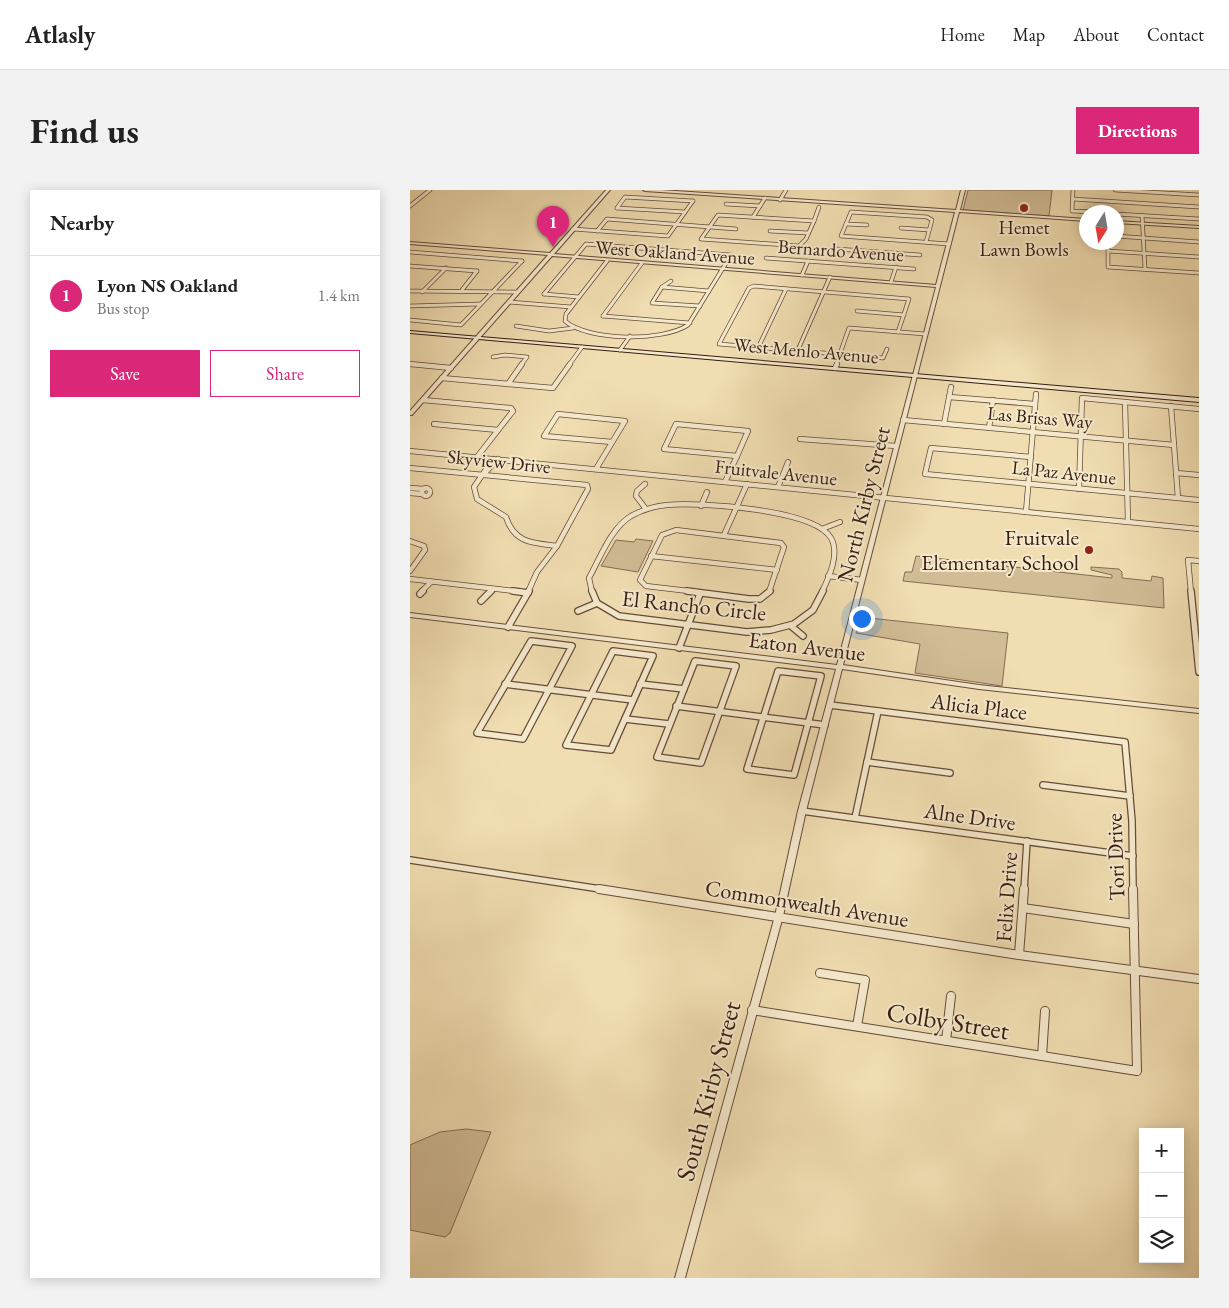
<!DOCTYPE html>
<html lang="en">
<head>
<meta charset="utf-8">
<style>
	:root { --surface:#fff; --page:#f2f2f2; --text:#222; --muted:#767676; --line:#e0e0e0; --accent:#db2777 }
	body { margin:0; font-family:"EB Garamond",serif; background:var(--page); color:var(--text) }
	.controls { position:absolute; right:15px; bottom:15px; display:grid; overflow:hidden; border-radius:0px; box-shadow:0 2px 12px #0003 }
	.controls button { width:45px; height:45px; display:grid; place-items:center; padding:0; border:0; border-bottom:1px solid var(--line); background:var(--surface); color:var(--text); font:25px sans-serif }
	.compass { position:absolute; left:669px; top:15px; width:45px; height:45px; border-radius:50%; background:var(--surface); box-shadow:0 2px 12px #0003; rotate:191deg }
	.you { position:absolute; left:451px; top:428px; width:18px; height:18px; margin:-12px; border:4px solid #fff; border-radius:50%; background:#1a73e8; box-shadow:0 0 0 8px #1a73e833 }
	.badge { display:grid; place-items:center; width:32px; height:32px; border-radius:50%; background:var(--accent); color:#fff; font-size:16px; font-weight:700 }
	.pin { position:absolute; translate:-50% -41px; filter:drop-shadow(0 1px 2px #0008) }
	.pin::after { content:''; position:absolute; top:26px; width:18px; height:15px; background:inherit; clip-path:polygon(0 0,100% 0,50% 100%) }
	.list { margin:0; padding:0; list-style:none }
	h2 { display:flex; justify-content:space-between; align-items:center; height:65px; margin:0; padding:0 20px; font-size:21px }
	h2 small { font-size:16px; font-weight:400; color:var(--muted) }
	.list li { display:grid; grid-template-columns:32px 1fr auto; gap:15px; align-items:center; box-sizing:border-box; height:80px; padding:0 20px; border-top:1px solid var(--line) }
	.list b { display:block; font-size:19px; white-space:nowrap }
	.list p { margin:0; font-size:16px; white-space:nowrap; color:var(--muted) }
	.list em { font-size:16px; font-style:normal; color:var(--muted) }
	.actions { display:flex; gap:10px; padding:15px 20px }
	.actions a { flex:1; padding:11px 0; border:1px solid var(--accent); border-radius:0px; text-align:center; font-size:18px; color:var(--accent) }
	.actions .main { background:var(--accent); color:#fff }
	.icon { flex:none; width:28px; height:28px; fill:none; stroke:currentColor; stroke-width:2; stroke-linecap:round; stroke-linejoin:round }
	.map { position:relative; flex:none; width:789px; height:1088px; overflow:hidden; border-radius:0px }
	header { display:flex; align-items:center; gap:30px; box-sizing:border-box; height:70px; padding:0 25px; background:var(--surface); border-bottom:1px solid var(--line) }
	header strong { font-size:24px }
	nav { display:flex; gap:28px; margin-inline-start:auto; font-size:18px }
	.intro { display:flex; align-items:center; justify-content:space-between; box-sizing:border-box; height:120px; padding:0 30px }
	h1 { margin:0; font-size:35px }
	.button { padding:12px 22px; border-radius:0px; background:var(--accent); color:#fff; font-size:18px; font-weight:700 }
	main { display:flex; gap:30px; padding:0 30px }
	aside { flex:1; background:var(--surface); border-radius:0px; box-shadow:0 2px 12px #0003 }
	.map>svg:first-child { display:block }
</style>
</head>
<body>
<header>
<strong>Atlasly</strong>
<nav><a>Home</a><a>Map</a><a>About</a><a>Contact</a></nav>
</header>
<div class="intro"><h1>Find us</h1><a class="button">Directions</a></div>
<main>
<aside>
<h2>Nearby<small></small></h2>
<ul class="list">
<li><span class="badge">1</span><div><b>Lyon NS Oakland</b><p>Bus stop</p></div><em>1.4 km</em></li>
</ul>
<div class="actions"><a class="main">Save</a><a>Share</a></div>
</aside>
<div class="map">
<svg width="789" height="1088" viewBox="0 0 789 1088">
	<rect width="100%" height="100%" fill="#f0ddb1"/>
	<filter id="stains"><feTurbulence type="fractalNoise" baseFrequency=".004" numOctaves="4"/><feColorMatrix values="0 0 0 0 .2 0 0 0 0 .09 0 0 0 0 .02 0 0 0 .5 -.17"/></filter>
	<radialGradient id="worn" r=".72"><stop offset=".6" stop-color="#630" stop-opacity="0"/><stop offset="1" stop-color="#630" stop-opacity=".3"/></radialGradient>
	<g fill="#d1bc96" stroke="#846c54">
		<polygon points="558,0 642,0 639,26 553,20"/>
		<polygon points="226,349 243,351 228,382 191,376 206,350 224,352"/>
		<polygon points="506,366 702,388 702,385 681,380 681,377 709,379 712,382 712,388 741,391 742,386 753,388 754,418 493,391 495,382 502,382"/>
		<polygon points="450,427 598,443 592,496 505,483 510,454 446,443"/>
		<polygon points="56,939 81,942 40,1043 35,1047 0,1040 0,955 30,942"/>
	</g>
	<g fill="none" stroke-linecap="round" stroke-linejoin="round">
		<g stroke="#654c39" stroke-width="4.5">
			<g id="minor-far3">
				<polyline points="663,0 662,21 686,22"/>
				<polyline points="705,0 789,5"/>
				<polyline points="663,9 789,17"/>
				<polyline points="370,10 376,0"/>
				<polyline points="316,14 350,16"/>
				<polyline points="0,16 20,0"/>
				<polyline points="207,18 215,7 283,11"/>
				<polyline points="207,18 275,22"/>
				<polyline points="706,24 789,29"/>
				<polygon points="308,25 404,31 396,49 389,56 291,49"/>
				<polyline points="732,25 735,79"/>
				<polyline points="343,27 355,8"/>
				<polyline points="404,31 409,17"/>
				<polyline points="436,34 457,35"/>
				<polyline points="491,38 519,40"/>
				<polyline points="163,39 258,46 283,11"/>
				<polyline points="187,41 197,29 326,39"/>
				<polyline points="360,41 398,43"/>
				<polyline points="706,46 789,52"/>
				<polyline points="516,52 522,30 517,27 441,22 431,46 539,54"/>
				<polyline points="698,52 698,77 789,83"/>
				<polyline points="427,59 510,65"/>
				<polyline points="698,61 789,67"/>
				<polyline points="0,62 112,71"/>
				<polyline points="356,68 504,79"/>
				<polyline points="0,76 67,81"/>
				<polyline points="392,85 398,71"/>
				<polyline points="261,91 252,97 242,113 290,116"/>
				<polyline points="481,92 486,77"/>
				<polyline points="252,97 299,101"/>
				<polyline points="52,100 67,81"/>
				<polyline points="0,101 107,102"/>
				<polyline points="12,102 36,78"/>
				<path d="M134,104L176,54L321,65L278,135C252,152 178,151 155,131L156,124L197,71"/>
				<polyline points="134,104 169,107"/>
				<polyline points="99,112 161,117"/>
				<polyline points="0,116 70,114"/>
				<polyline points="447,121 494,125"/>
				<polyline points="193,126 280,133"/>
				<polyline points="193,126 232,73"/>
				<polyline points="0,130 51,135 112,71"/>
				<polyline points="106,136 139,141 163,138"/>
				<polyline points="348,158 376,99"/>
				<polyline points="477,159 473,168 309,154 339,98 344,96 499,109 488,142"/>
				<polyline points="210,160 220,146"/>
				<polyline points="387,162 420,87"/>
				<polyline points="83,167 95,165 117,167 111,175"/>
				<polyline points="0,174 8,175"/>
				<polyline points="159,175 172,157"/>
				<polyline points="426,175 439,138 515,144"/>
			</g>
		</g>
		<g stroke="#654c39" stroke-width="6">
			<g id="minor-far2">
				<polyline points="0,174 41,178"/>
				<polyline points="425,178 427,174"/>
				<polyline points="32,188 143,198 160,174"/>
				<polyline points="98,194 112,174"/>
				<polyline points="539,207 625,214"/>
				<polyline points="13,210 101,218 103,221 67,267"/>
				<polyline points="715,212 718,332"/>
				<polyline points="761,216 768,308"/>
				<polyline points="493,230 764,255"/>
				<polyline points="24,234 88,240"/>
				<polygon points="266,234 338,241 327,266 254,259"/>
				<polyline points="534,234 541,197"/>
				<polyline points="579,238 583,210"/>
				<polyline points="390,249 486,256"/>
				<polyline points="0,261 789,339"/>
				<polyline points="621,267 521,258 515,284 789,310"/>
				<path d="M83,269L64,297L67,309L96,327C104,353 123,353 147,356"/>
				<polyline points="0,278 177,295 178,299 147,356 127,382 118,402"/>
				<polyline points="186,279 215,231 148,224 134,246 202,252"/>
				<polyline points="75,283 88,269"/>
				<polyline points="766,283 789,285"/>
				<polyline points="315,292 327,266"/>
				<polyline points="235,294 227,301 226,306 236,319"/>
				<polyline points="368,297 378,272"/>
				<polyline points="0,298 14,299"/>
				<circle cx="16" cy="302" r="4"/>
				<polyline points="669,299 672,208 789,219"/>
				<polyline points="0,303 12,304"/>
				<polyline points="291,316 297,302"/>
				<polyline points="616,322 626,204"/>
				<polyline points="412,339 430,332"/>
				<polyline points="314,345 337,294"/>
				<polyline points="0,351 14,356 15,360 0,381"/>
				<polyline points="241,366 367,380"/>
				<polyline points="418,386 452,390"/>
				<polyline points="0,389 113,402"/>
				<polyline points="11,402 21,392"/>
				<polyline points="80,402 83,399"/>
				<path d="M182,402L179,388C190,368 201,338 221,326C232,320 245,316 257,315C289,312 404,319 421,348C430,364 419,387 412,402"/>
				<polyline points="287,402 236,396 230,390 252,345 266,340 371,353 374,357 359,402"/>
				<polyline points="781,402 778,370 789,371"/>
			</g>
		</g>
		<g stroke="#654c39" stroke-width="8">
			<g id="minor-far1">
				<polyline points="103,401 118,403"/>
				<polyline points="182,401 187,413 209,426 337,442 361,440 384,434 403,420 413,401"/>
				<polyline points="277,401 339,409 350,409 360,401"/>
				<polyline points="781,401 789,482"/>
				<polyline points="10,404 13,401"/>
				<polyline points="71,411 81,401"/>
				<polyline points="168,421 187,413"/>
				<polyline points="381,436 393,446"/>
				<polyline points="98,437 119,401"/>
				<polygon points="121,451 162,456 113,549 67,543"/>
				<polyline points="269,458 290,404"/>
				<polygon points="203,461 243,466 201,560 156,555"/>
				<polygon points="285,471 326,476 291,573 247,567"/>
				<polygon points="368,481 411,486 384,585 337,579"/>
				<polyline points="95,494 223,510"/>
				<polyline points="230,494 274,499"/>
				<polyline points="420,515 715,552 722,631 723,700"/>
				<polyline points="266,516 415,535"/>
				<polyline points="215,529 259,534"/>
				<polyline points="457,572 540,583"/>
				<polyline points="633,595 720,606"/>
				<polyline points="392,621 723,666"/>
				<polyline points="445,628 468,521"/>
				<polyline points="0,670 197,700"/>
				<polyline points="614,700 617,651"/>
			</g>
		</g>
		<g stroke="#654c39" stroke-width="10">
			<g id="minor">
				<polyline points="189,699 609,765 789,789"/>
				<polyline points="613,718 724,734"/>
				<polyline points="609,765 614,699"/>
				<polyline points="410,783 455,790 447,836"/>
				<polyline points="342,820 727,881 723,699"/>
				<polyline points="536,851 541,806"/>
				<polyline points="632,866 635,821"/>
			</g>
		</g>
		<g stroke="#654c39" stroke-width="2">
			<g id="tertiary">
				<polygon points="196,0 200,0 144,64 526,95 545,22 235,1 233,0 251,0 546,20 551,0 555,0 550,20 676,29 676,31 549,22 433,475 569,495 789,519 789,523 569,499 432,479 396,621 373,726 275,1088 265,1088 365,726 388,621 426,479 0,427 0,423 427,475 526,97 142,66 2,225 0,225 0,221 138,65 0,54 0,52 140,63"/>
				<polygon points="706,31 789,36 789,38 706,33"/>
			</g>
		</g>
		<g stroke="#371c11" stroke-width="2">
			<polygon id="secondary" points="0,141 789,208 789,212 0,143"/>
		</g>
		<use href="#minor-far3" stroke="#f5e9cc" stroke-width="3"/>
		<use href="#minor-far2" stroke="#f5e9cc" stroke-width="4.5"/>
		<use href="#minor-far1" stroke="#f5e9cc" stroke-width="5.5"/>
		<use href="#minor" stroke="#f5e9cc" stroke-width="8"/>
		<use href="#tertiary" fill="#f5e9cc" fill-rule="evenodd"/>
		<use href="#secondary" fill="#f5e9cc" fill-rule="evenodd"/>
	</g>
	<g fill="#8f2418" stroke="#f5e9cc" stroke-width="2">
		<circle cx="614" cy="18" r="5"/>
		<circle cx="679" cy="360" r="5"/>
	</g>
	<g text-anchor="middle" stroke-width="4" stroke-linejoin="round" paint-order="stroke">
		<g font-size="19" fill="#371c11" stroke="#f5e9cc">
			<text x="614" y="44">Hemet<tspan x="614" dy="22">Lawn Bowls</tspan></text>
		</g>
		<g font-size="19" fill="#371c11" stroke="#f5e9cc">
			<text transform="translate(431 60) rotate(4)" y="7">Bernardo Avenue</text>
			<text transform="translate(265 62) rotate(4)" y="7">West Oakland Avenue</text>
			<text transform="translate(396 160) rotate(5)" y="7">West Menlo Avenue</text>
			<text transform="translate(630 227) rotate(5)" y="7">Las Brisas Way</text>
			<text transform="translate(89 271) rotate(6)" y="7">Skyview Drive</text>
			<text transform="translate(366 282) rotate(6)" y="7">Fruitvale Avenue</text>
			<text transform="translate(654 282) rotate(6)" y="7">La Paz Avenue</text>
		</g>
		<g font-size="22" fill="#371c11" stroke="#f5e9cc">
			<text transform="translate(453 314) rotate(-76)" y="8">North Kirby Street</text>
			<text transform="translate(284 415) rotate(6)" y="8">El Rancho Circle</text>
			<text transform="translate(397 456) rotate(7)" y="8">Eaton Avenue</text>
			<text transform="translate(569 516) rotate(7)" y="8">Alicia Place</text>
			<text transform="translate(560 626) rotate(8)" y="8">Alne Drive</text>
			<text transform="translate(705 667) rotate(-92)" y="8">Tori Drive</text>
			<text transform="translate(596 707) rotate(-86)" y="8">Felix Drive</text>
			<text transform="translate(397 713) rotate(9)" y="8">Commonwealth Avenue</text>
		</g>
		<g font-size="22" fill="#371c11" stroke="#f5e9cc" text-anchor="end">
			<text x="669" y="355">Fruitvale<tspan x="669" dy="25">Elementary School</tspan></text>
		</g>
		<g font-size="26" fill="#371c11" stroke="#f5e9cc">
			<text transform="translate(538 831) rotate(9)" y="9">Colby Street</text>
			<text transform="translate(298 901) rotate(-75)" y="9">South Kirby Street</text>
		</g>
	</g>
	<rect width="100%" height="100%" filter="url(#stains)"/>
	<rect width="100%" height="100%" fill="url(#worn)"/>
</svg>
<div class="controls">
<button>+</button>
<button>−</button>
<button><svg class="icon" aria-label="layers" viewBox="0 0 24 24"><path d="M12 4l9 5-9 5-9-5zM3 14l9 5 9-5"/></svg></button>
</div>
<svg class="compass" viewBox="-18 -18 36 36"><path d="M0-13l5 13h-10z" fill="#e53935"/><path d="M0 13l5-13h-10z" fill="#767676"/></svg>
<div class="you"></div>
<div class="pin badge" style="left:143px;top:57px">1</div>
</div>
</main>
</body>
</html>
